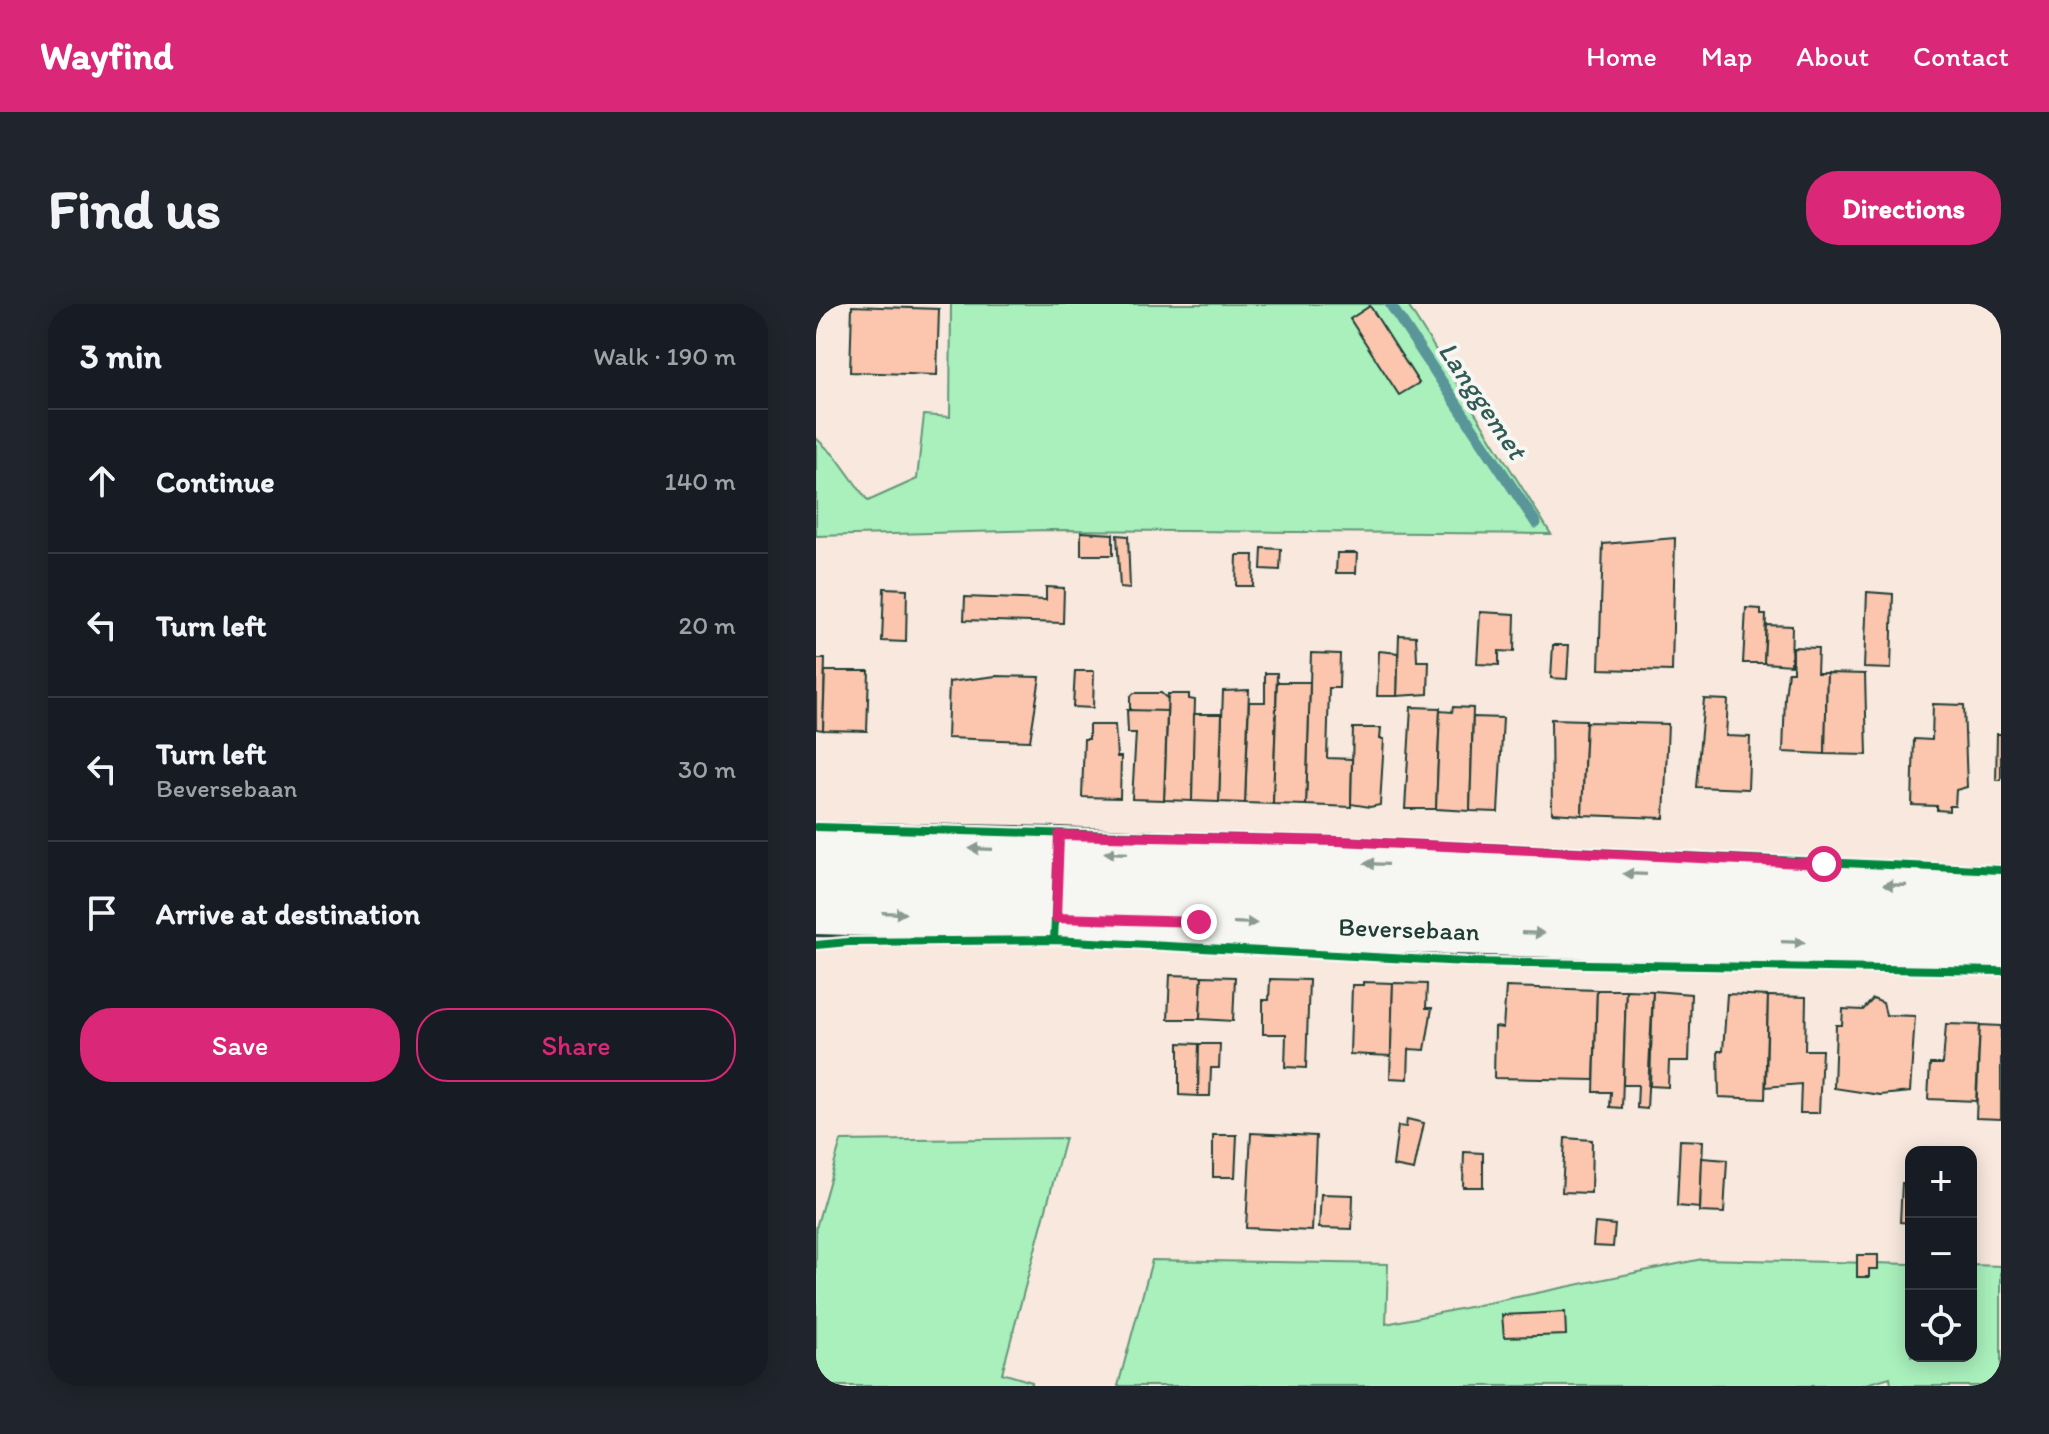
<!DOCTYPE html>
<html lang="en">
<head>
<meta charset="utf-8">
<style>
	:root { --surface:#171b24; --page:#20242c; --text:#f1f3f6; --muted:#9ea1a6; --line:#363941; --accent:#db2777 }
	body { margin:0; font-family:Itim,sans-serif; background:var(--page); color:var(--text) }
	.controls { position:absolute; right:24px; bottom:24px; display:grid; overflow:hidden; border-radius:16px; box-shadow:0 4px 20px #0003 }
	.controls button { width:72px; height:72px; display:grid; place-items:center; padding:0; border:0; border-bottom:2px solid var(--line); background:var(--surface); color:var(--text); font:40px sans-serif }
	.stop { position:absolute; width:24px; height:24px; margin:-18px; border:6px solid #db2777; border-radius:50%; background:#fff }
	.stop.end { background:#db2777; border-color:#fff; box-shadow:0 2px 8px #0008 }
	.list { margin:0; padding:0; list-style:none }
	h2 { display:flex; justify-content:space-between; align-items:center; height:104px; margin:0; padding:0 32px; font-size:34px }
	h2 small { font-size:26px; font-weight:400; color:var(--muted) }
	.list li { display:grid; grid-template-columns:52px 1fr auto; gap:24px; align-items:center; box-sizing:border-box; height:144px; padding:0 32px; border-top:2px solid var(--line) }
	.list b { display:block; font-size:30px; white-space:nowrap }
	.list p { margin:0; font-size:26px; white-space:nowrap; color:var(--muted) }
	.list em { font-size:26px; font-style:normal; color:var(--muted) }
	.actions { display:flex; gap:16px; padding:24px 32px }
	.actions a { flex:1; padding:18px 0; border:2px solid var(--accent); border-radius:32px; text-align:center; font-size:28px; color:var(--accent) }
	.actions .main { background:var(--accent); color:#fff }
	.icon { flex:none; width:44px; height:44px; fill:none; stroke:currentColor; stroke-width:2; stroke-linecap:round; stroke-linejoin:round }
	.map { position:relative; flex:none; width:1185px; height:1082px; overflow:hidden; border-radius:32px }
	header { display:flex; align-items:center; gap:48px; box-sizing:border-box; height:112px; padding:0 40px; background:var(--accent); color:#fff }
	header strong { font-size:38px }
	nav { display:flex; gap:44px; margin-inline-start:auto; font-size:28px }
	.intro { display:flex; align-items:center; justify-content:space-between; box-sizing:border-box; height:192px; padding:0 48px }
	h1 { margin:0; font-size:56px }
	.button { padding:20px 36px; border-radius:32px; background:var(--accent); color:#fff; font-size:28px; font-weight:700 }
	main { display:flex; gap:48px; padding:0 48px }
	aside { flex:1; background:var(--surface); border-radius:32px; box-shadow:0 4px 20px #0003 }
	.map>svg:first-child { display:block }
</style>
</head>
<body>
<header>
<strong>Wayfind</strong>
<nav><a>Home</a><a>Map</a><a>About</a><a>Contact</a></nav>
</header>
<div class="intro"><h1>Find us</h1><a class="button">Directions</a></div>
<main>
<aside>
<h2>3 min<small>Walk · 190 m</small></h2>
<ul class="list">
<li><svg class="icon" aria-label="ahead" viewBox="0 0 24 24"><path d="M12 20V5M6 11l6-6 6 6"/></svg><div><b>Continue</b></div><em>140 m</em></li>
<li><svg class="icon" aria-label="left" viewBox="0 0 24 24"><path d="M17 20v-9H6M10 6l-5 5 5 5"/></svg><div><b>Turn left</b></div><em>20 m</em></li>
<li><svg class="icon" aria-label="left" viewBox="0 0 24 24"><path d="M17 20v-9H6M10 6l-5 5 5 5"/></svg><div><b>Turn left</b><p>Beversebaan</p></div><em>30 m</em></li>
<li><svg class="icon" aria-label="arrive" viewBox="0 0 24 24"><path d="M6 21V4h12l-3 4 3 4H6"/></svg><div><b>Arrive at destination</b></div></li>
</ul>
<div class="actions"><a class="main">Save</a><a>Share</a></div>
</aside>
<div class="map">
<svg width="1185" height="1082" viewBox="0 0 1185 1082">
	<rect width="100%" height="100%" fill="#f8e8de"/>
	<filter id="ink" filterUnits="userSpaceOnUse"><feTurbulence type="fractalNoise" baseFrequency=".0125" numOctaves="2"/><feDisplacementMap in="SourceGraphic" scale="16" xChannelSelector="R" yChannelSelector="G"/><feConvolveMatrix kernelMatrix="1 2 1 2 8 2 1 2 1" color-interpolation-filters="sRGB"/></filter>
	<g filter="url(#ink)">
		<g fill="#a9f0bc" stroke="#649678" stroke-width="2">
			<polygon points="135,0 591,0 735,230 235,226 0,232 0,134 20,153 52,197 101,175 108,111 134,113"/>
			<polygon points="249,834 186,1069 216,1078 215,1082 0,1082 0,924 25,837"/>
			<polygon points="886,955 1095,960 1095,1052 1155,1052 1155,961 1185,962 1185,1082 1075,1082 1074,1073 1043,1082 302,1082 336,956 572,960 570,1020"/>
		</g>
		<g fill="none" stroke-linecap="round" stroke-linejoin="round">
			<polyline stroke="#5a9699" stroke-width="11" points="574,0 720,219"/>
		</g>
		<g fill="#fcc6ae" stroke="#1f3d34" stroke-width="2">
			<polygon points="36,2 123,5 121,71 34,68"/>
			<polygon points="554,2 603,79 583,91 534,15"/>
			<polygon points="265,228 297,230 297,251 265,251"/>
			<polygon points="301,231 312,232 314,285 304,284"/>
			<polygon points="859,234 856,367 783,365 787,240"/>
			<polygon points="446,244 465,245 464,266 445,265"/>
			<polygon points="521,249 541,249 540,269 520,269"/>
			<polygon points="421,251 438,251 437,282 420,282"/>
			<polygon points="230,283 248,284 247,319 148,316 149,293 230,296"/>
			<polygon points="68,284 91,285 90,338 66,337"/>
			<polygon points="1051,288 1077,290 1075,365 1048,364"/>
			<polygon points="930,304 945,305 945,311 950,311 948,359 927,359"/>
			<polygon points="664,308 699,310 698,348 683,347 683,361 661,360"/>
			<polygon points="950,321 976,322 975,361 948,359"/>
			<polygon points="583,331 600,332 601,357 613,357 612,390 581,392"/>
			<polygon points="737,341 753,341 751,375 735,374"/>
			<polygon points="977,343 1002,344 1001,369 1011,369 1009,450 967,448 969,393 972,368 977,368"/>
			<polygon points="563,347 582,349 581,392 561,392"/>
			<polygon points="495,349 524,350 523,384 513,384 511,454 536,455 535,503 490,501"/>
			<polygon points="0,355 9,355 7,426 0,425"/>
			<polygon points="9,367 53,367 51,427 7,426"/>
			<polygon points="259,367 278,367 277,404 257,403"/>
			<polygon points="449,369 461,369 457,500 429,499 433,398 449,398"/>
			<polygon points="1011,369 1049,370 1051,451 1009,450"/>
			<polygon points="180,372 224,373 214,437 131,434 133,378"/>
			<polygon points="461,378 494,378 490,501 457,500"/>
			<polygon points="433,386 429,499 403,498 407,387"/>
			<polygon points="318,389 345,389 352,395 351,407 314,407 314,393"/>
			<polygon points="352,390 373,390 373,395 379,396 376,497 348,496"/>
			<polygon points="888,395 912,396 910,432 934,433 932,485 880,483"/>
			<polygon points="1117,400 1148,401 1151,483 1140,486 1139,502 1133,502 1133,507 1121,506 1121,502 1096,501 1098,435 1116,436"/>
			<polygon points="595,403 624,404 620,505 589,505"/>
			<polygon points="637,403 657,404 654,507 620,505 624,407 636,408"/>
			<polygon points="311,406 351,407 348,496 316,495 320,429 312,429"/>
			<polygon points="378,410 406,410 403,498 376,497"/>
			<polygon points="657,413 687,414 682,508 654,507"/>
			<polygon points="735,415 770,416 766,511 736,509"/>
			<polygon points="770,418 852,420 848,514 766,511"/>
			<polygon points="273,421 299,421 301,453 305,453 304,494 266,493 268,435 273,435"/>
			<polygon points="537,424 565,424 564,435 568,435 564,501 554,503 535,500"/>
			<polygon points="1181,430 1185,430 1185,476 1180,476"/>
			<polygon points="354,671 386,672 384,715 352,715"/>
			<polygon points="386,672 419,673 417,717 384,715"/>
			<polygon points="454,675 493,676 490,764 469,763 470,730 447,730 447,696 453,696"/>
			<polygon points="547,678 577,679 575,752 534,750 536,681 547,681"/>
			<polygon points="577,679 611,680 610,704 616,704 609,746 593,745 592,775 574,774"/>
			<polygon points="690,683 781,686 778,776 678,774 679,723 687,724"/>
			<polygon points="781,686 810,686 806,804 794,803 795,788 778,788"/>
			<polygon points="810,686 837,687 831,805 821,804 822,781 807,781"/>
			<polygon points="837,687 875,690 873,757 853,757 852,783 834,782"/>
			<polygon points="911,690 952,692 949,795 903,793 902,747 907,747"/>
			<polygon points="952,692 990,693 989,746 1006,746 1003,809 984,809 985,780 950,783"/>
			<polygon points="1057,695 1067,699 1070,711 1099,712 1094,788 1064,791 1018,784 1020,721 1026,721 1027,705 1047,706"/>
			<polygon points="1130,720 1164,721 1160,797 1112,795 1114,760 1127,760"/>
			<polygon points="1164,721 1185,722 1185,815 1160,814"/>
			<polygon points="363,739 383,740 382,792 363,791"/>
			<polygon points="383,740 404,740 403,764 395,764 394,792 382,792"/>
			<polygon points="591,815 608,819 598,866 577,862 582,822 590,823"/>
			<polygon points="435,829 500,832 496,927 430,924"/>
			<polygon points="397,831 421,831 419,873 397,873"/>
			<polygon points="749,834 776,836 775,889 746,888"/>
			<polygon points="864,836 887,837 884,904 861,902"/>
			<polygon points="648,848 667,849 667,883 647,883"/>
			<polygon points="886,854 911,856 908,909 884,908"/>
			<polygon points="1086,879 1095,880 1095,919 1084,918"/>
			<polygon points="505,890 537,891 536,925 503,924"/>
			<polygon points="779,919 799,921 797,943 777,942"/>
			<polygon points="1041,951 1062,951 1062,965 1053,965 1053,973 1041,973"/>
			<polygon points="749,1008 750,1031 688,1033 686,1011"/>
		</g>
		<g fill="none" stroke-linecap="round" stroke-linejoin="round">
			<g stroke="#1f3d34" stroke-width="42">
				<polyline id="minor" points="0,574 1185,613"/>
			</g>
			<g stroke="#1f3d34" stroke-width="50">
				<g id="major">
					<polyline points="0,542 243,547 1185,585"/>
					<polyline points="0,608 1185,645"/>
				</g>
			</g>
			<use href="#minor" stroke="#f6f6f2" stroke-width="36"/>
			<use href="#major" stroke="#f6f6f2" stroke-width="44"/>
			<g stroke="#f6f6f2" stroke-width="13">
				<g id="cycleway">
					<polyline points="0,523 524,537 1185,566"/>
					<polyline points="238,636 243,531"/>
					<polyline points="0,641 32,638 238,636 650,658 1185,667"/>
				</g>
			</g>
			<use href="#cycleway" stroke="#00873e" stroke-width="8"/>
		</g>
		<defs><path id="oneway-solid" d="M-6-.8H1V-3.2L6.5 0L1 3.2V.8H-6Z" transform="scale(2)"/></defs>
		<g fill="#8a9a93">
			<use href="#oneway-solid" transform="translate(165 545) rotate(-178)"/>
			<use href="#oneway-solid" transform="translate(300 549) rotate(-178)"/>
			<use href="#oneway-solid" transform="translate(560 560) rotate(-178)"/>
			<use href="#oneway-solid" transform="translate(819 570) rotate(-178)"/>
			<use href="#oneway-solid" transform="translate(1079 581) rotate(-178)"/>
			<use href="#oneway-solid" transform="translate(78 609) rotate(2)"/>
			<use href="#oneway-solid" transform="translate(429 619) rotate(2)"/>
			<use href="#oneway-solid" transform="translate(717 629) rotate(2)"/>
			<use href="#oneway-solid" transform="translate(977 638) rotate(2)"/>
		</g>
	</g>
	<g fill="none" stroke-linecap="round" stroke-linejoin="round" filter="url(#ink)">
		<polyline stroke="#db2777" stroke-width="10" points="383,618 240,614 243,531 524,537 1008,560"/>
	</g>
	<g text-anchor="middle" stroke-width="8" stroke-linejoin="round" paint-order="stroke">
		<g font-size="26" fill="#1f3d34" stroke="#f6f6f2">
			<text transform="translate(593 625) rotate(2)" y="9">Beversebaan</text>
		</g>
		<g font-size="28" font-style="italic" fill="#335b56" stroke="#f6f6f2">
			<text transform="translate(667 96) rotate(56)" y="10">Langgemet</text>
		</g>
	</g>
</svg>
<div class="controls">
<button>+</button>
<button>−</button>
<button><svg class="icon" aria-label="locate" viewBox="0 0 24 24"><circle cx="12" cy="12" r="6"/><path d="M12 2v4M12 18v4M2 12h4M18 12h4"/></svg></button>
</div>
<div class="stop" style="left:1008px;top:560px"></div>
<div class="stop end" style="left:383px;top:618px"></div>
</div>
</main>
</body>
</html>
